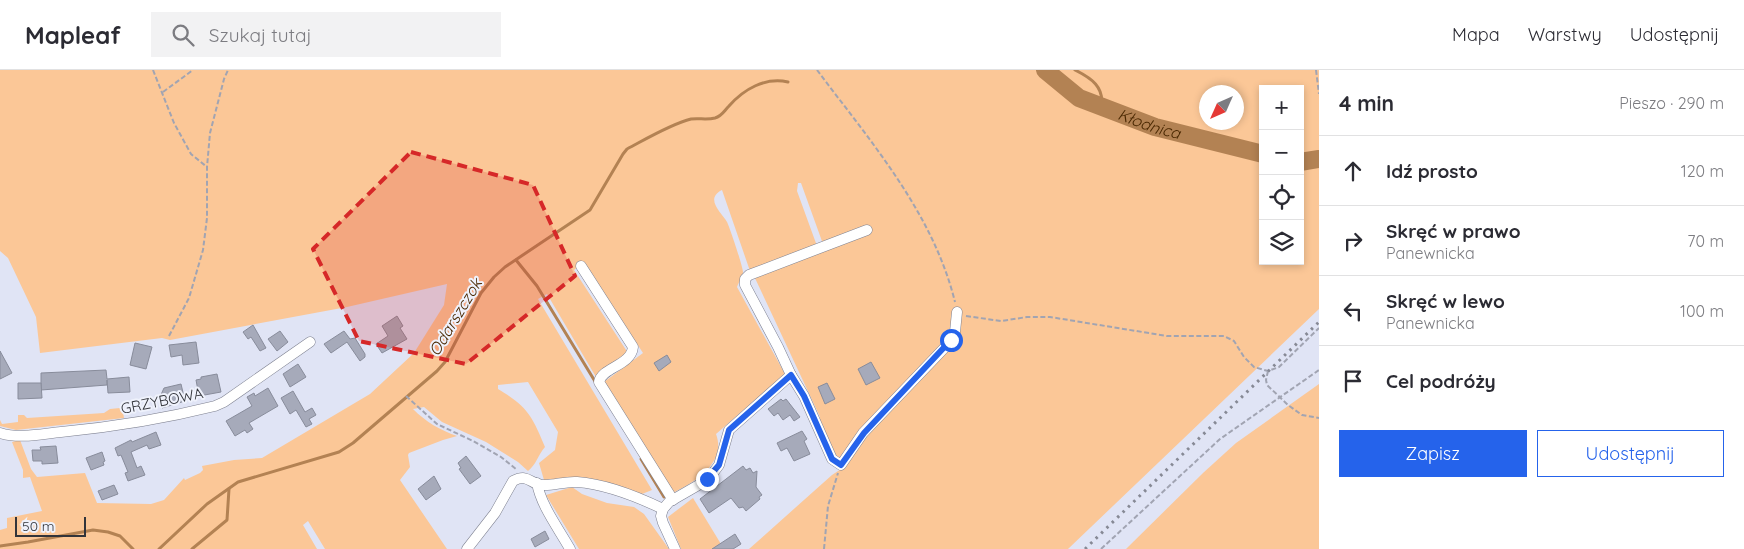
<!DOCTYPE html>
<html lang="pl">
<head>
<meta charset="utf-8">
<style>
	:root { --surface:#fff; --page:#f2f2f3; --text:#2b2b33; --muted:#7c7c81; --line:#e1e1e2; --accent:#2563eb }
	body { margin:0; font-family:Quicksand,sans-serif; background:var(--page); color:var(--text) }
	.controls { position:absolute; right:15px; top:15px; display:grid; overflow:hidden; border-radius:0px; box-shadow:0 2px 8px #0003 }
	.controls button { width:45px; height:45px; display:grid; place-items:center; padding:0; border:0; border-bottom:1px solid var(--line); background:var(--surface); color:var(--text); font:25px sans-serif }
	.compass { position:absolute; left:1199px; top:15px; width:45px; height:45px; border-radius:50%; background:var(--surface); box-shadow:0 2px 8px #0003; rotate:225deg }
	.scale { position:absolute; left:15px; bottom:12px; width:71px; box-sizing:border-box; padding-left:5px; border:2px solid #32343a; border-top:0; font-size:14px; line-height:18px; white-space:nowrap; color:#32343a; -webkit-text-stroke:4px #eff2fc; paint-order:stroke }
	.stop { position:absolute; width:15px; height:15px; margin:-11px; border:4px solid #2563eb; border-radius:50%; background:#fff }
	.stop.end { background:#2563eb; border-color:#fff; box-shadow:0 1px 5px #0008 }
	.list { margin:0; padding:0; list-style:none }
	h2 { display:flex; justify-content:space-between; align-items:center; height:65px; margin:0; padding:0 20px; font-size:21px }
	h2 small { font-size:16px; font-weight:400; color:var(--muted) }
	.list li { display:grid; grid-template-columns:32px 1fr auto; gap:15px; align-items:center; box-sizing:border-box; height:70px; padding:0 20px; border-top:1px solid var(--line) }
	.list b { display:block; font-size:19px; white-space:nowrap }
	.list p { margin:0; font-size:16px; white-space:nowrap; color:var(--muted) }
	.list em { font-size:16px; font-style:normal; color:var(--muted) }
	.actions { display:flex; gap:10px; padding:15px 20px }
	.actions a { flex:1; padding:11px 0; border:1px solid var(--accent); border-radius:0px; text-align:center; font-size:18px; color:var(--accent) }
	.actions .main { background:var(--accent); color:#fff }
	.icon { flex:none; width:28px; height:28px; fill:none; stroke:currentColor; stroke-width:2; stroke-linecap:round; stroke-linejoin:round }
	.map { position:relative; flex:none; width:1319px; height:479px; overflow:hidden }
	header { display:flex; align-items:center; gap:30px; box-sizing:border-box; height:70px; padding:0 25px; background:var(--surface); border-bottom:1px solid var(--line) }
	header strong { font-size:24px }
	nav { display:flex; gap:28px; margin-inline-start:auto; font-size:18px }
	.search { width:350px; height:45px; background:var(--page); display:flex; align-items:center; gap:12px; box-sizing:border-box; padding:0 18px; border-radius:0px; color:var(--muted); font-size:19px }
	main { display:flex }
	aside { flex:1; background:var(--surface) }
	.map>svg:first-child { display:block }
</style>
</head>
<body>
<header>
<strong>Mapleaf</strong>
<div class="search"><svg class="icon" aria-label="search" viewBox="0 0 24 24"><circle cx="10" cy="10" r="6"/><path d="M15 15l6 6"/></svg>Szukaj tutaj</div>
<nav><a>Mapa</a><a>Warstwy</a><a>Udostępnij</a></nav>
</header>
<main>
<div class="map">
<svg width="1319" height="479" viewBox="0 0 1319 479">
	<rect width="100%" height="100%" fill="#e0e4f5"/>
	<g fill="#fbc797" fill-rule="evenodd">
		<path d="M0,0H1319V239L1068,479H749L832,405L844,397L867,366L951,265L841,388H837L820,353V347L754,206L823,174L801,113H798L797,121L817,176L750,201L722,120C704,129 722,143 727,152C730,158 743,197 743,202C743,206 739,212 737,217L785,304L716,364C727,393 695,412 673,423L604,312L643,283L584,192L574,200L628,283L596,307L547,224L538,229L652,420L642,424L565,408L544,410L539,393L555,380L558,362L528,312L498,315V319C528,337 532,346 545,377C538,385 536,395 528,401L518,392L486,372L442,352L424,337L413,339C426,352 440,360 457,366L443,370L409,383L408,385L410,397L400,410L447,479H325L308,451L303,455L317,479H0V460L7,458V448L42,441L30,407L23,408V400L12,372L20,370L31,399L37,407L85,403L97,433L151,434L164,430L184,408L185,410L200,403L203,400L202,396L234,390L262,388L370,324L414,283L444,235L447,214L347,237L170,270L162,268L40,283L36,247L8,188L0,181ZM1263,19H1300V191H1263ZM1206,22H1236V52H1206Z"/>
		<polygon points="1319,314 1319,479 1126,479 1203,403 1236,373"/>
		<polygon points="120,338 123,342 124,348 16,360 0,356 0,350 2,354 18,352 18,345 24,345 27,348 104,343 110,339"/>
		<polygon points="572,417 582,424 607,433 634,437 644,444 669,479 579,479 546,425"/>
		<polygon points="693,428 724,479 681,479 668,447"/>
	</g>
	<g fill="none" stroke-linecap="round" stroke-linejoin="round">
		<g stroke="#b38253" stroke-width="3">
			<path d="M1075,0C1091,8 1105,17 1101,37"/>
			<polyline points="516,190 537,216 596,313"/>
			<polyline points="641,389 664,427"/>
			<polyline points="0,476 28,472 93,460 108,462 120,466 133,479"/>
			<path d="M159,479L207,434L238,412L339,382L353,373L437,301L445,292L481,223L494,207L505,197L590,140L623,84L627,79C646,69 671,54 691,49C699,48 707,50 715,48C722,46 724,41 729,36C744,19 765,7 788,12"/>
			<polyline points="192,479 227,450 229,419"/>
		</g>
		<g stroke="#b38253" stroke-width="18">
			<path id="s1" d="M1045,0L1079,28L1155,57L1263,84"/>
			<polyline points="1300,92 1319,89"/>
		</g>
	</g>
	<g fill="#a6aaba" stroke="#888c9b">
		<polygon points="397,246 403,256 400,258 407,269 382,283 376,274 388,266 382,256"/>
		<polygon points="253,255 266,278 260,281 251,267 248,269 243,262"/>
		<polygon points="280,261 288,272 277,281 268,269"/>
		<polygon points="344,261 350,269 355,268 365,284 365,287 360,291 347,272 331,283 324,274"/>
		<polygon points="196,272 199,293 183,295 182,285 171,287 169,275"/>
		<polygon points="135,273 152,277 146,299 130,295"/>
		<polygon points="0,281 12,303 0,309"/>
		<polygon points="667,285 671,292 659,301 654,293"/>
		<polygon points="871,292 880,308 866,315 858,299"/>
		<polygon points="298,294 306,307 290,317 283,304"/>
		<polygon points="106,300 107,309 129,307 130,322 108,323 107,310 107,315 41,320 41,303"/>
		<polygon points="217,304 221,322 199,326 196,310 201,309 201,307"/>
		<polygon points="18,313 41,313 42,328 18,329"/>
		<polygon points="827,313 835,329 825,334 818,317"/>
		<polygon points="181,314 185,331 162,338 159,329 164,318"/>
		<polygon points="268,318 278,336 249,353 253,359 247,363 245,360 235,366 226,351 252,336 247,327 254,323 255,326"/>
		<polygon points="293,321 305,342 312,338 316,345 309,349 312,354 306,357 296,340 290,344 281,328"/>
		<polygon points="781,329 783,331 786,329 800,347 794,351 790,345 783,350 778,343 774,346 768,339"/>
		<polygon points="802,361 807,369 804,371 810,384 794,391 787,378 781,381 777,373"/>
		<polygon points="156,362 161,375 149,379 147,375 131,382 137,398 141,396 145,405 128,411 125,403 128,402 121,385 118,386 115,378 131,370 132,372"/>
		<polygon points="56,376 58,393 42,394 42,391 33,391 32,380 41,380 40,377"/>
		<polygon points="102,382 105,391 103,392 104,395 91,400 86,388"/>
		<polygon points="466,386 481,406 470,414 459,399 461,398 458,393"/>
		<polygon points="743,396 746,400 750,398 753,403 757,401 756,417 762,425 759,427 760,429 746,441 743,437 739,438 731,428 709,443 700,429"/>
		<polygon points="434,406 441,419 426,430 418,419"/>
		<polygon points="114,415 118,424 102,430 98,421"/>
		<polygon points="545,461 549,469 535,477 531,469"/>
		<polygon points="735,464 741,474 733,479 712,479"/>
	</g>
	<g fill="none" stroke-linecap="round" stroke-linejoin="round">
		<g stroke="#7e8190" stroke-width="11">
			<g id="minor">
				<path d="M581,196L633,277C631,296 602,297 599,312L673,430"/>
				<polyline points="791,305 778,277 745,215 745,209 749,205 867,160"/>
				<path d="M0,363C19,369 41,364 61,362C113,357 163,349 215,336L224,332L310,272"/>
				<path d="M537,413C541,436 559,459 570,479"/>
				<path d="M467,479L495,443L513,411C529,403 529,414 542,415C553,416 565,411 577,412C605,414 638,427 663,439"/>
				<polyline points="675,479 663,453 661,446 663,439 669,432 702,413 713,403 719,395 729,360 791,305 804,326 832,389 841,395 863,363 951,271 955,262 957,242"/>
			</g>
		</g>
		<g stroke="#a1a4b2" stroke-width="2" stroke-dasharray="5 2.5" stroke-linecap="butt">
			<polyline points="153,0 174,53 191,84 207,97"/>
			<path d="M817,0C871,72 933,143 955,232"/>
			<polyline points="1316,0 1319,24"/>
			<polyline points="163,22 193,0"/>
			<polyline points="966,246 1001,251 1027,247 1050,247 1167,266 1224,266 1234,271 1244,287 1254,297 1268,301 1279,297 1319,258"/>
			<polyline points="169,266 189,228 203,180 207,148 207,97 210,63 224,9 228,0"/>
			<polyline points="1268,301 1266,310 1267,315 1288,335 1302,345 1319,348"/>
			<polyline points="406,326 437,354 473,371 501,387 516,399"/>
			<polyline points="824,479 828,436 838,403"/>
			<polyline points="1101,479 1220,369 1319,300"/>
		</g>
		<use href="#minor" stroke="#fff" stroke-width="10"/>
		<polyline stroke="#868995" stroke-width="3" stroke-dasharray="2.5 5" stroke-linecap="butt" points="1085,479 1319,252"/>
	</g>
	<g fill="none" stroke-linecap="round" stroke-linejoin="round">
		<polyline stroke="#2563eb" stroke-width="6" points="707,409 719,395 729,360 791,305 804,326 832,389 841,395 864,363 951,270"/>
	</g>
	<path fill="#d62828" fill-opacity="0.2" stroke="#d62828" stroke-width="4" stroke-dasharray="10 6" stroke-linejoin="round" d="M411,82L533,115L575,206L466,294L359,271L313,179Z"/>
	<g text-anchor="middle" stroke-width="4" stroke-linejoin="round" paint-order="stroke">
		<g font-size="15" fill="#32343a" stroke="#eff2fc">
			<text transform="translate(162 331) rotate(-11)" y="5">GRZYBOWA</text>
		</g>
		<g font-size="16" font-style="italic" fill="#492700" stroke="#eff2fc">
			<text dy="6" stroke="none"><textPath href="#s1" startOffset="119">Kłodnica</textPath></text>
			<text transform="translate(455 247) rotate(-59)" y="6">Odarszczok</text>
		</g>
	</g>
</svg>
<div class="controls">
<button>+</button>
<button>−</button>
<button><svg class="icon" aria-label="locate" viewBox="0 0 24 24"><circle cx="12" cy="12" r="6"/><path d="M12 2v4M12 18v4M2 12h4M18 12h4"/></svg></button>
<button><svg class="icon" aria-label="layers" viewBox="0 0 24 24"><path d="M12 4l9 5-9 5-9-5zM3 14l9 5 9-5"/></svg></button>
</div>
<svg class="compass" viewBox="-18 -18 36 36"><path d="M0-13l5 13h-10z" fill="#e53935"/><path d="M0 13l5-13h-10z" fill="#7c7c81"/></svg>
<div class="scale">50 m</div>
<div class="stop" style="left:951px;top:270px"></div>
<div class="stop end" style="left:707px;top:409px"></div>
</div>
<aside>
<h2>4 min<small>Pieszo · 290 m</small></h2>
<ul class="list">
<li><svg class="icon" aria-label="ahead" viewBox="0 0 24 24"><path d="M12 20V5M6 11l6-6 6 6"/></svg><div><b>Idź prosto</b></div><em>120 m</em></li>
<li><svg class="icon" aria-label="right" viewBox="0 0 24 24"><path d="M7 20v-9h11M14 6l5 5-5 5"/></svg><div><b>Skręć w prawo</b><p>Panewnicka</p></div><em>70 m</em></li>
<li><svg class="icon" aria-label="left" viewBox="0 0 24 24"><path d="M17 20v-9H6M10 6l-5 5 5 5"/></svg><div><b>Skręć w lewo</b><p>Panewnicka</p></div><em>100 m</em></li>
<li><svg class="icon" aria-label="arrive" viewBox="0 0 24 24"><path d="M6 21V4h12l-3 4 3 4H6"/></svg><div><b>Cel podróży</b></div></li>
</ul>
<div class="actions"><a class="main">Zapisz</a><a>Udostępnij</a></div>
</aside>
</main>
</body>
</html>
